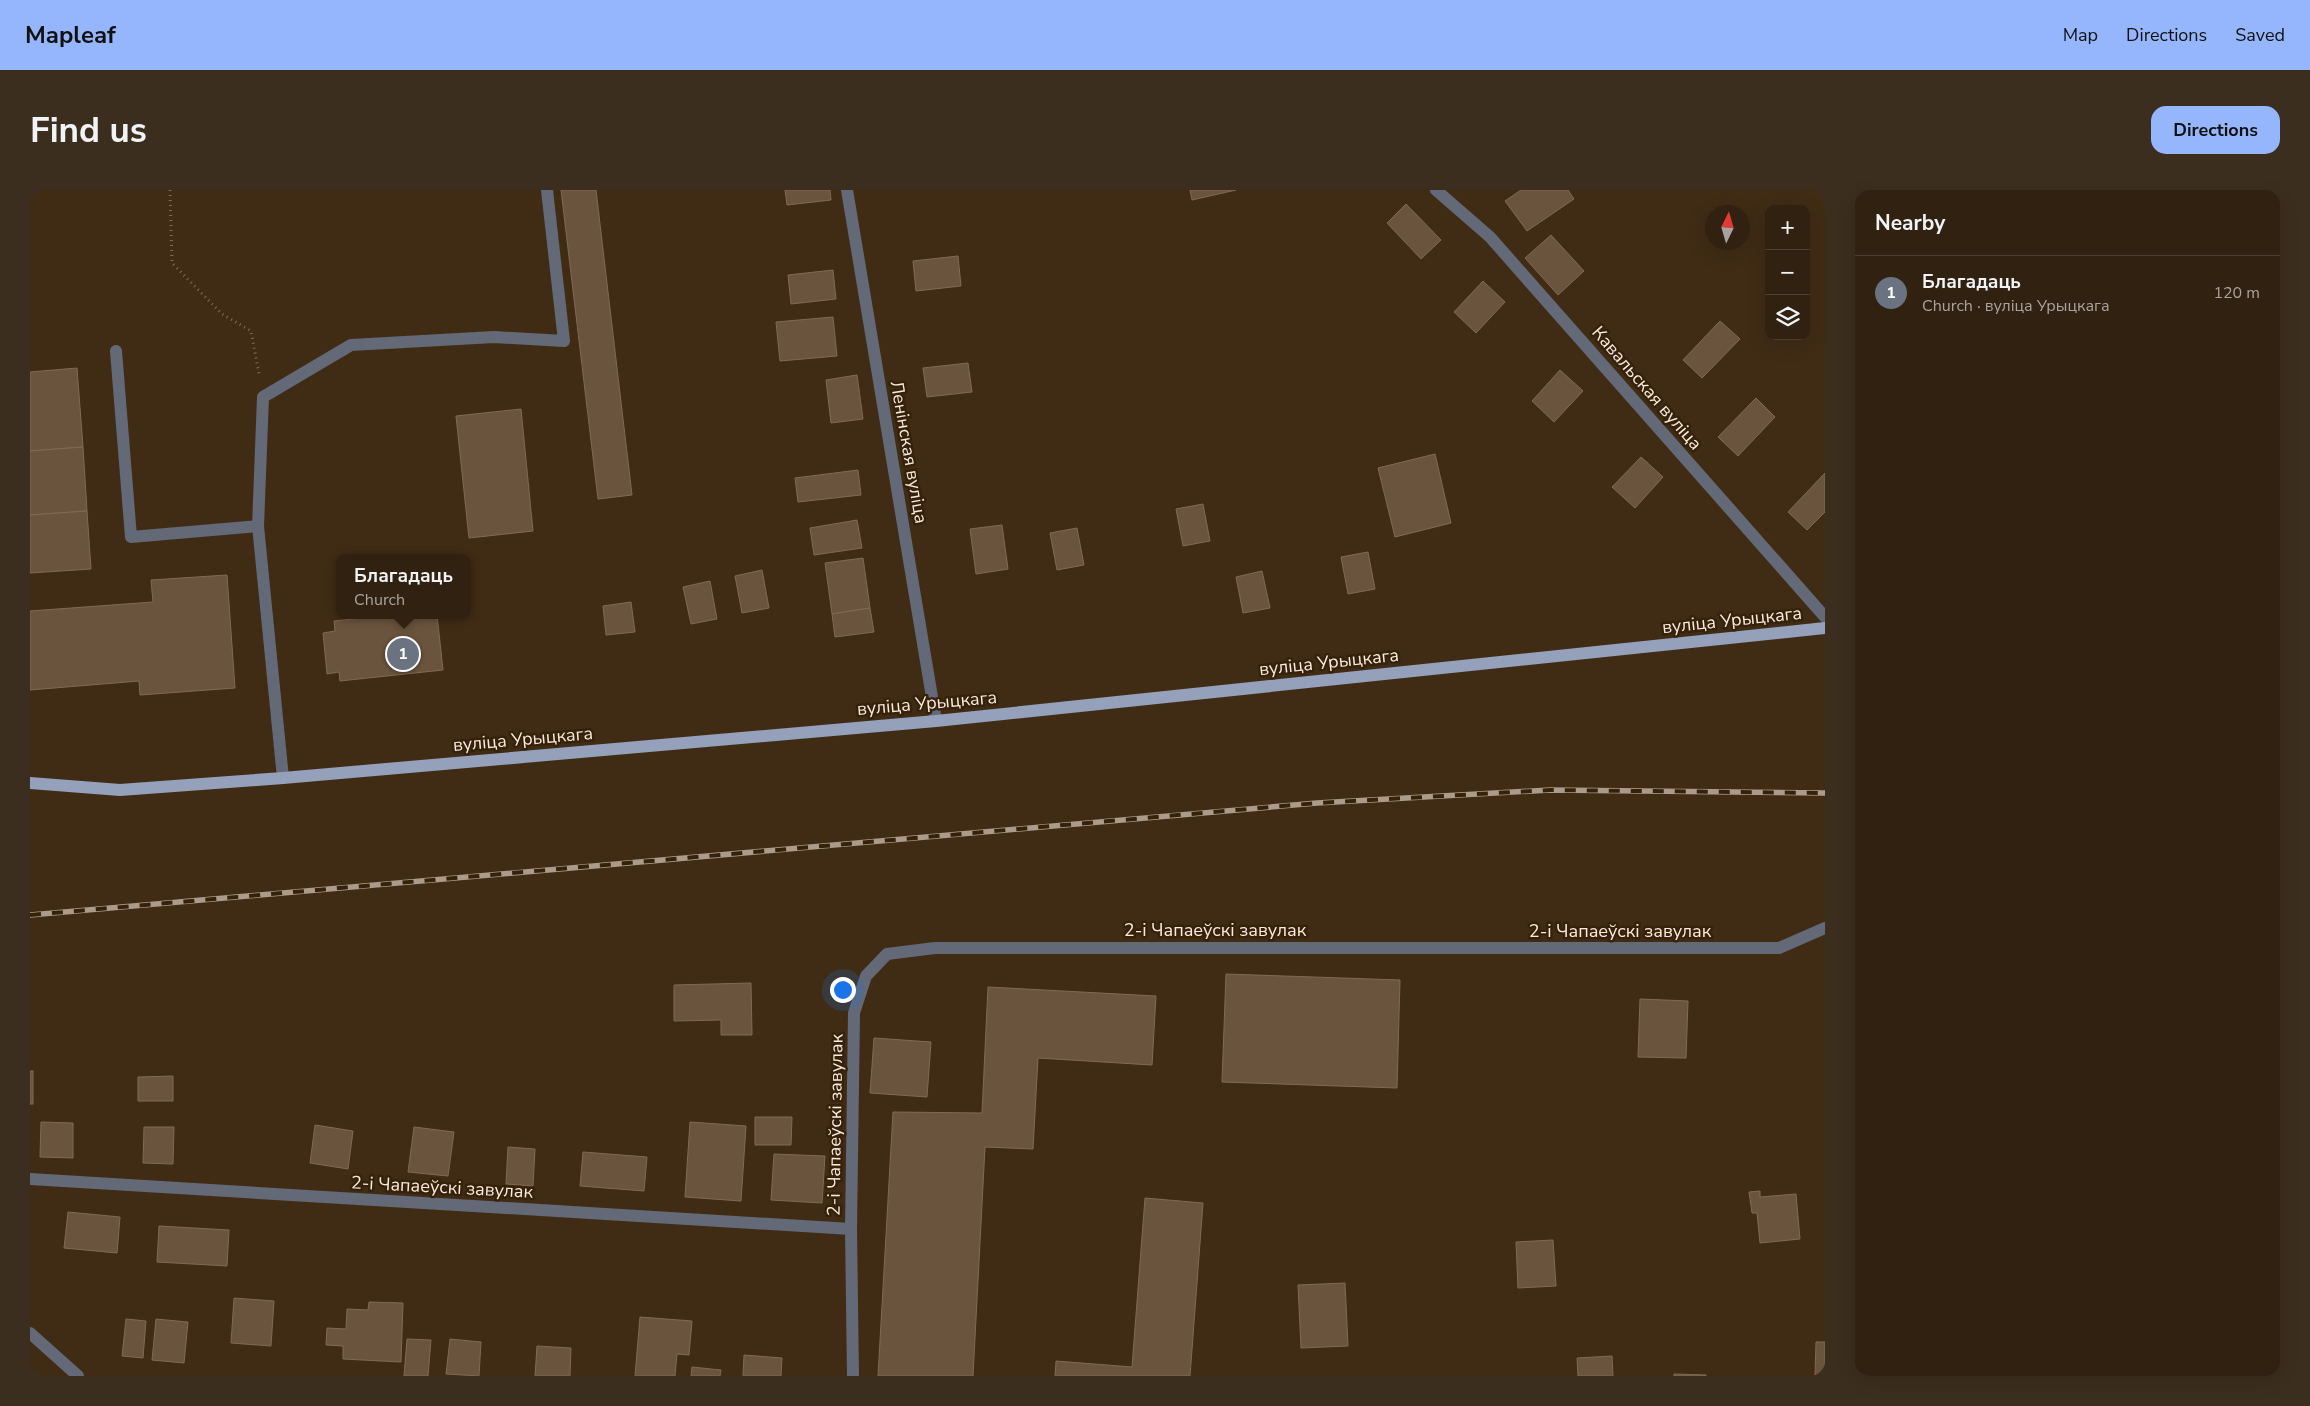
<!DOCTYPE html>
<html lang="en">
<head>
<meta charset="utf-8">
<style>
	:root { --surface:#302110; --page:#3c2e1e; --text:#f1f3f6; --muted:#a8a39f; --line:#4b3e30; --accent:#95b6fd }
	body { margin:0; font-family:"Nunito Sans",sans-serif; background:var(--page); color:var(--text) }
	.controls { position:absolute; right:15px; top:15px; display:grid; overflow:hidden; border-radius:10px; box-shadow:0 5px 20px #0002 }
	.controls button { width:45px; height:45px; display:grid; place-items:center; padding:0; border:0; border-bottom:1px solid var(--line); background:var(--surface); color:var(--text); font:25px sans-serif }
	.compass { position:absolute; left:1675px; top:15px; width:45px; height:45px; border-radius:50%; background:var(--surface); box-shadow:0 5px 20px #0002; rotate:5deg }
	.you { position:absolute; left:812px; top:799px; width:18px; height:18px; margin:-12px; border:4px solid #fff; border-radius:50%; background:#1a73e8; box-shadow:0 0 0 8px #1a73e833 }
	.badge { display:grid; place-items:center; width:32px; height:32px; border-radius:50%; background:var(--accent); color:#fff; font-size:16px; font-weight:700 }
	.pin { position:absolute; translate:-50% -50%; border:2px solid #fff; box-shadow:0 1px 5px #0006 }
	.popup { position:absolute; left:306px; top:364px; width:135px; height:65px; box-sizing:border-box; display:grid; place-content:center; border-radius:10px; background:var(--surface); filter:drop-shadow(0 1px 4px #0005); font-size:16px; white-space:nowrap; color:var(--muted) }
	.popup b { font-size:19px; color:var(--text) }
	.popup::after { content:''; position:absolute; left:50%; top:100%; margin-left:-10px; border:10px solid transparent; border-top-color:var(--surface) }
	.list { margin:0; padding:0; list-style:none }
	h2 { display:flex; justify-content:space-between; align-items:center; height:65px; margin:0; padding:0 20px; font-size:21px }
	h2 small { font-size:16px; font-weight:400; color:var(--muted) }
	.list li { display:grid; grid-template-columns:32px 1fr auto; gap:15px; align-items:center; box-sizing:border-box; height:75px; padding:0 20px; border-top:1px solid var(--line) }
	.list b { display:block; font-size:19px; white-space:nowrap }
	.list p { margin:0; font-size:16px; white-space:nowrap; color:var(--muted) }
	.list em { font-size:16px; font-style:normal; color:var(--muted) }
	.icon { flex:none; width:28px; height:28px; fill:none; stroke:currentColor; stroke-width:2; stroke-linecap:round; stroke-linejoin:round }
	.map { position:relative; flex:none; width:1795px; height:1186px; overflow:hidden; border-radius:15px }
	header { display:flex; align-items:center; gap:30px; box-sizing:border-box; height:70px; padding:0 25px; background:var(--accent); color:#111 }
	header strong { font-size:24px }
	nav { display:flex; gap:28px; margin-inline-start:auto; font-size:18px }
	.intro { display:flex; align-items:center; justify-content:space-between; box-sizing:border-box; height:120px; padding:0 30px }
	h1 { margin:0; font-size:35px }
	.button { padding:12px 22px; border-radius:15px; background:var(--accent); color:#111; font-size:18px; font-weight:700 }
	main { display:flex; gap:30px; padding:0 30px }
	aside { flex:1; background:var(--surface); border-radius:15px; box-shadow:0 5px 20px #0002 }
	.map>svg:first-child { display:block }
</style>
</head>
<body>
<header>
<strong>Mapleaf</strong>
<nav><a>Map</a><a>Directions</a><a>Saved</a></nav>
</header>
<div class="intro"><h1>Find us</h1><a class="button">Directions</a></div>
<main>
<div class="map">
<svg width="1795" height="1186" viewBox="0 0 1795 1186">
	<rect width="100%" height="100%" fill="#402c15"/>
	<g fill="#6b543d" stroke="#826a52">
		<polygon points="531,0 566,0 602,305 568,309"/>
		<polygon points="755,0 800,0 801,10 757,15"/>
		<polygon points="1160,0 1206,0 1162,10"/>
		<polygon points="1491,0 1538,0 1544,9 1497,41 1475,11"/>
		<polygon points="1376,14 1411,50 1391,69 1357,33"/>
		<polygon points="1521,45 1554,81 1528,105 1495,68"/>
		<polygon points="928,66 931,96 886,101 883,71"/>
		<polygon points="803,80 806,109 761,114 758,85"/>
		<polygon points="1453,91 1475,112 1446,143 1424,122"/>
		<polygon points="803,127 807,166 750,171 746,132"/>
		<polygon points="1690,131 1710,149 1672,188 1653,170"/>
		<polygon points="938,173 942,202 897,207 893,178"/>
		<polygon points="47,178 53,257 0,261 0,182"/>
		<polygon points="1530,180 1553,201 1524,232 1502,211"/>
		<polygon points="827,185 833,229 801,233 796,190"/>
		<polygon points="1726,208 1745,227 1708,266 1688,247"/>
		<polygon points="491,219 503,341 439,348 426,226"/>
		<polygon points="53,257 57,321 0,325 0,261"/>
		<polygon points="1405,264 1421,333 1365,347 1348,278"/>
		<polygon points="1611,267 1633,287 1605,318 1582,297"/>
		<polygon points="828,280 831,305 768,312 765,288"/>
		<polygon points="1795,283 1795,322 1777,340 1758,322"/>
		<polygon points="1173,314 1180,351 1153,356 1146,319"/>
		<polygon points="57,321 61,379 0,383 0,325"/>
		<polygon points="827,330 832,358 784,365 780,338"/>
		<polygon points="972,335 978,379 946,384 940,339"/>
		<polygon points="1047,338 1054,375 1027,380 1020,343"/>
		<polygon points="1338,362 1345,399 1318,404 1311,367"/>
		<polygon points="833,368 840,418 802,424 795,373"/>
		<polygon points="732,380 739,418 712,423 705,386"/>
		<polygon points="1232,381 1240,418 1213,423 1206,387"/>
		<polygon points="197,385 205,498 110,505 109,491 0,500 0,421 123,412 121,390"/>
		<polygon points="680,391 687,429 661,434 653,397"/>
		<polygon points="601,412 605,442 576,445 573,416"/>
		<polygon points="840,418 844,442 805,447 802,424"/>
		<polygon points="361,425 407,425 413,480 310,491 309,482 297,484 293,443 305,441 304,431"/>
		<polygon points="1196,784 1370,790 1367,898 1192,892"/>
		<polygon points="721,793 722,845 691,845 691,830 644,831 644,795"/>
		<polygon points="958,797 1126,806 1122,875 1008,868 1003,959 955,957 943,1186 848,1186 863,922 952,923"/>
		<polygon points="1610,809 1658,811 1656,868 1608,867"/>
		<polygon points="844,848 901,852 897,907 840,903"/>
		<rect x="0" y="881" width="3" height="33"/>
		<polygon points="143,886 143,911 108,911 108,887"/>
		<polygon points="725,927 762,927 761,955 725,955"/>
		<polygon points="11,932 43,933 43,968 10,967"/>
		<polygon points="660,932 716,936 711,1011 655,1007"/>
		<polygon points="285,935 323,941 318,979 280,973"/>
		<polygon points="114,937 144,937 143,974 113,973"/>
		<polygon points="384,937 424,942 418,986 378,982"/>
		<polygon points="478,957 505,959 503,996 476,994"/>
		<polygon points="553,962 617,967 614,1001 550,996"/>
		<polygon points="744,964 795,966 792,1013 741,1010"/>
		<polygon points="1730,1001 1730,1007 1766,1004 1770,1049 1730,1053 1727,1023 1722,1023 1719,1002"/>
		<polygon points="1115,1008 1173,1013 1160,1186 1025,1186 1026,1171 1102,1177"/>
		<polygon points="38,1022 90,1027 87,1063 34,1058"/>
		<polygon points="129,1036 199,1040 197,1076 127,1072"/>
		<polygon points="1523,1050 1526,1096 1488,1098 1486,1052"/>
		<polygon points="1315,1093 1318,1156 1271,1158 1268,1095"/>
		<polygon points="204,1108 244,1111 241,1156 201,1153"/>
		<polygon points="339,1112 373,1113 371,1172 313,1169 313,1156 296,1155 297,1138 316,1139 317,1119 338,1120"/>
		<polygon points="610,1127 662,1131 659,1165 647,1164 645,1186 605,1186"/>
		<polygon points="96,1129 116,1131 113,1168 92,1166"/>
		<polygon points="126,1129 158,1132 154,1173 122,1170"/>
		<polygon points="377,1149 401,1150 398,1186 374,1186"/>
		<polygon points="420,1149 451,1152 449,1186 416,1184"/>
		<polygon points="1786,1152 1795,1152 1795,1186 1785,1186"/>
		<polygon points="507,1156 541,1158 540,1186 505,1186"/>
		<polygon points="714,1165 752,1168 751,1186 713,1186"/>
		<polygon points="1582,1166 1583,1186 1548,1186 1547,1168"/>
		<polygon points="662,1177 691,1180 690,1186 661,1186"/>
		<polygon points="1644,1184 1676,1185 1676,1186 1644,1186"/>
	</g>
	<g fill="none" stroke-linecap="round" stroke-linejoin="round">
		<polyline stroke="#7e6c58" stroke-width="3" stroke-dasharray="1 4" stroke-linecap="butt" points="140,0 142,73 192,124 221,141 229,184"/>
		<g stroke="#636976" stroke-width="12">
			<polyline points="817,0 906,531"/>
			<polyline points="1406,0 1460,47 1795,427"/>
			<polyline points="86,161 101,347 228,336"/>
			<polyline points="253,588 228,336 233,207 321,155 464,147 534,151 517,0"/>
			<polyline points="0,989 821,1039"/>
			<polyline points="0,1143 48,1186"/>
			<polyline points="823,1186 821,1039 824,823 836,786 857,764 905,758 1749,758 1795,738"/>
		</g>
		<polyline stroke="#95a1bb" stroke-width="12" points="0,593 90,600 253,588 906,531 1795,438"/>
		<g stroke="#ab9b8a" stroke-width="5.5">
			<polyline id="rail" points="0,725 1287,613 1520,600 1795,603"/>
		</g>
		<use href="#rail" stroke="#36220b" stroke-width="4" stroke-dasharray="11" stroke-linecap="butt"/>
	</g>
	<g text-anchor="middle" stroke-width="5" stroke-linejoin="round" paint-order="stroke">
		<g font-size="18" fill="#f8eadd" stroke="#36220b">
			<text transform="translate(1617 198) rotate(49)" y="6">Кавальская вуліца</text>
			<text transform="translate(879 262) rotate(80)" y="6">Ленінская вуліца</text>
			<text transform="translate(1702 430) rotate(-6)" y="6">вуліца Урыцкага</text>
			<text transform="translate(1299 472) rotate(-6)" y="6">вуліца Урыцкага</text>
			<text transform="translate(897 513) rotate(-5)" y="6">вуліца Урыцкага</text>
			<text transform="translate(493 549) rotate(-5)" y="6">вуліца Урыцкага</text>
			<text x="1185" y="746">2-і Чапаеўскі завулак</text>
			<text x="1590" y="747">2-і Чапаеўскі завулак</text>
			<text transform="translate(805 935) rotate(-89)" y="6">2-і Чапаеўскі завулак</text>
			<text transform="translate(412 997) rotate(3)" y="6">2-і Чапаеўскі завулак</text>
		</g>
	</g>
</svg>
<div class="controls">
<button>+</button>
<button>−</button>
<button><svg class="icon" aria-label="layers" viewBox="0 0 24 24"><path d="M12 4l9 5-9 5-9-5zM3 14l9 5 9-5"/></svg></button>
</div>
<svg class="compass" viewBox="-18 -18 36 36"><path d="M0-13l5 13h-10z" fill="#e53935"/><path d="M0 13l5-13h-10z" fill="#a8a39f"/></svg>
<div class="you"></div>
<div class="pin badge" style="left:373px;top:464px;background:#6b7280">1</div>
<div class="popup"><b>Благадаць</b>Church</div>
</div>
<aside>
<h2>Nearby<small></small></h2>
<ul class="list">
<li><span class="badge" style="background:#6b7280">1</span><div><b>Благадаць</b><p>Church · вуліца Урыцкага</p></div><em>120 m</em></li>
</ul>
</aside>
</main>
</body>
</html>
